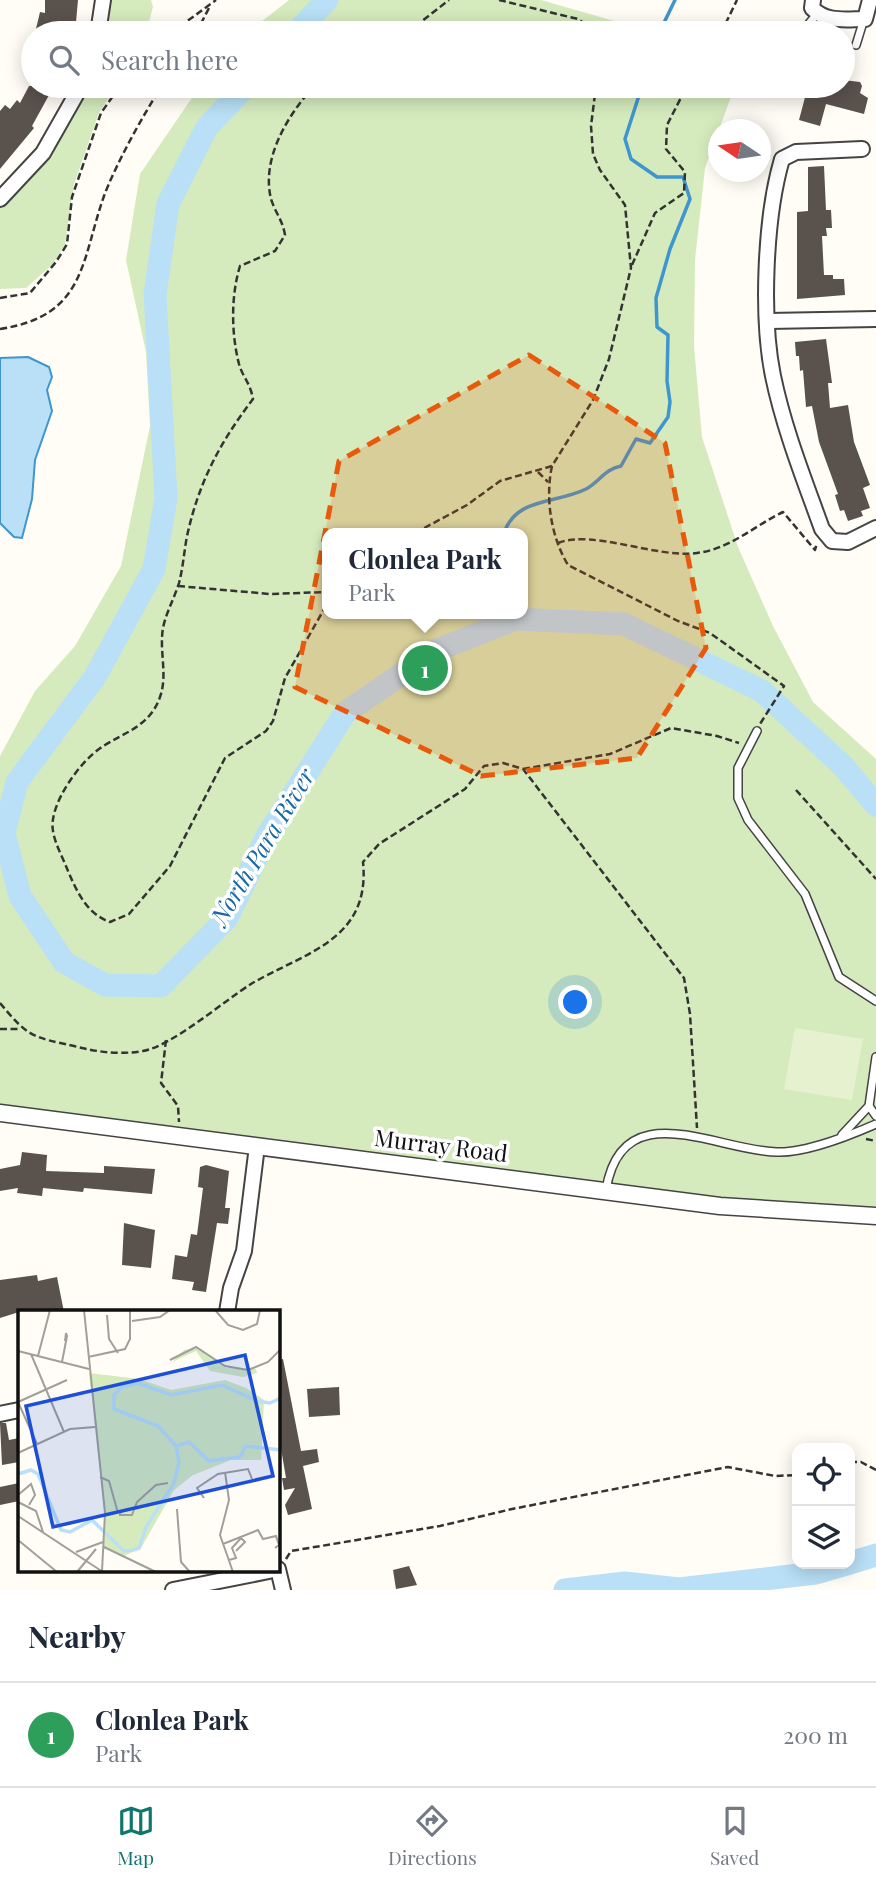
<!DOCTYPE html>
<html lang="en">
<head>
<meta charset="utf-8">
<style>
	:root { --surface:#fff; --page:#f2f2f3; --text:#1f2937; --muted:#747a83; --line:#e0e1e3; --accent:#0f766e }
	body { margin:0; font-family:"Playfair Display",serif; background:var(--page); color:var(--text) }
	.controls { position:absolute; right:21px; bottom:21px; display:grid; overflow:hidden; border-radius:14px; box-shadow:0 4px 18px #0003 }
	.controls button { width:63px; height:63px; display:grid; place-items:center; padding:0; border:0; border-bottom:2px solid var(--line); background:var(--surface); color:var(--text); font:35px sans-serif }
	.compass { position:absolute; left:708px; top:119px; width:63px; height:63px; border-radius:50%; background:var(--surface); box-shadow:0 4px 18px #0003; rotate:283deg }
	.you { position:absolute; left:576px; top:1003px; width:24px; height:24px; margin:-18px; border:5px solid #fff; border-radius:50%; background:#1a73e8; box-shadow:0 0 0 10px #1a73e833 }
	.badge { display:grid; place-items:center; width:46px; height:46px; border-radius:50%; background:var(--accent); color:#fff; font-size:23px; font-weight:700 }
	.pin { position:absolute; translate:-50% -50%; border:4px solid #fff; box-shadow:0 2px 7px #0006 }
	.popup { position:absolute; left:322px; top:528px; width:206px; height:91px; box-sizing:border-box; display:grid; place-content:center; border-radius:14px; background:var(--surface); filter:drop-shadow(0 2px 5px #0005); font-size:23px; white-space:nowrap; color:var(--muted) }
	.popup b { font-size:26px; color:var(--text) }
	.popup::after { content:''; position:absolute; left:50%; top:100%; margin-left:-14px; border:14px solid transparent; border-top-color:var(--surface) }
	.list { margin:0; padding:0; list-style:none }
	h2 { display:flex; justify-content:space-between; align-items:center; height:91px; margin:0; padding:0 28px; font-size:30px }
	h2 small { font-size:23px; font-weight:400; color:var(--muted) }
	.list li { display:grid; grid-template-columns:46px 1fr auto; gap:21px; align-items:center; box-sizing:border-box; height:105px; padding:0 28px; border-top:2px solid var(--line) }
	.list b { display:block; font-size:26px; white-space:nowrap }
	.list p { margin:0; font-size:23px; white-space:nowrap; color:var(--muted) }
	.list em { font-size:23px; font-style:normal; color:var(--muted) }
	.icon { flex:none; width:38px; height:38px; fill:none; stroke:currentColor; stroke-width:2; stroke-linecap:round; stroke-linejoin:round }
	.map { position:relative; flex:none; width:876px; height:1590px; overflow:hidden }
	.search { position:absolute; background:var(--surface); box-shadow:0 4px 18px #0003; left:21px; right:21px; top:21px; height:77px; display:flex; align-items:center; gap:18px; box-sizing:border-box; padding:0 24px; border-radius:38px; color:var(--muted); font-size:26px }
	.sheet { height:196px; background:var(--surface) }
	nav { display:flex; justify-content:space-around; align-items:center; box-sizing:border-box; height:98px; border-top:2px solid var(--line); background:var(--surface); font-size:19px; color:var(--muted) }
	nav a { display:grid; justify-items:center; gap:4px }
	nav .on { color:var(--accent) }
	.map>svg:first-child { display:block }
</style>
</head>
<body>
<div class="map">
<svg width="876" height="1590" viewBox="0 0 876 1590">
	<rect width="100%" height="100%" fill="#fffdf5"/>
	<g fill="#d5ebbd" fill-rule="evenodd">
		<polygon points="110,0 151,0 153,7 146,33 104,33"/>
		<polygon points="289,0 541,0 656,33 247,33"/>
		<polygon points="88,86 116,86 99,113 74,184 65,244 53,264 26,288 0,289 0,207 53,149"/>
		<path d="M200,86H735L705,168L695,260L694,346L702,437L738,547L773,626L813,702L876,759V1216L0,1113V756L35,691L75,646L121,566L150,426L146,352L126,260L140,174ZM327,533H523V614H327Z"/>
	</g>
	<polygon fill="#e6f2cf" points="795,1028 863,1039 852,1100 784,1089"/>
	<polygon fill="#b9e0f7" stroke="#3f96cf" stroke-width="2" points="28,357 49,367 52,377 47,390 52,411 35,460 32,499 22,538 14,537 0,523 0,358"/>
	<g fill="none" stroke-linecap="round" stroke-linejoin="round">
		<g stroke="#3f96cf" stroke-width="3.5">
			<polyline points="659,33 675,0"/>
			<path d="M504,533C516,497 556,504 586,489C599,482 605,469 621,466L636,439L650,443L668,417L670,402L667,381L668,335L657,327L656,298L670,249L690,199L683,177H657L631,159L625,139L642,86"/>
			<polyline points="513,614 515,619"/>
		</g>
		<g stroke="#b9e0f7" stroke-width="23">
			<polyline points="296,33 327,0"/>
			<polyline points="246,86 207,127 168,204 155,294 166,498 154,569 95,677 17,782 4,833 20,896 64,962 105,985 161,986 227,918 267,836 345,713 435,651 515,619 624,624 762,691 843,766 876,805"/>
			<polyline points="850,1563 876,1555"/>
			<polyline points="565,1590 625,1583 679,1589 816,1573 847,1564"/>
		</g>
	</g>
	<g fill="#5a524d">
		<polygon points="45,0 78,0 75,33 35,33 40,12 45,13"/>
		<polygon points="843,80 860,82 862,86 860,93 868,98 864,114 826,104 820,126 799,120 808,86 843,86"/>
		<polygon points="29,86 54,86 32,126 34,128 0,169 0,111 5,105 10,109 17,100 20,103"/>
		<polygon points="824,166 826,210 831,210 832,228 826,228 827,236 822,236 824,275 833,275 833,279 844,279 845,295 797,299 797,212 808,211 808,167"/>
		<polygon points="826,339 832,383 828,383 830,408 848,405 854,442 870,485 863,488 870,508 861,511 863,516 848,521 844,510 840,511 835,495 838,494 819,442 812,406 806,407 803,370 800,371 799,356 796,356 795,342"/>
		<polygon points="22,1152 47,1155 46,1171 104,1173 104,1166 155,1169 152,1194 84,1188 83,1192 43,1188 42,1196 17,1193 18,1188 0,1191 0,1169 20,1165"/>
		<polygon points="206,1165 229,1171 225,1208 230,1208 228,1224 217,1223 206,1292 192,1290 194,1282 172,1279 175,1255 187,1257 191,1234 197,1235 203,1188 198,1187 200,1167"/>
		<polygon points="124,1223 155,1230 151,1268 122,1265"/>
		<polygon points="37,1275 38,1281 57,1277 64,1312 19,1312 0,1318 0,1280"/>
		<polygon points="283,1359 301,1451 317,1449 319,1462 303,1466 312,1509 288,1515 285,1505 295,1488 284,1490 282,1478 286,1478 278,1431 278,1360"/>
		<polygon points="339,1387 340,1415 309,1417 307,1389"/>
		<polygon points="0,1423 6,1423 9,1440 19,1438 19,1462 2,1465"/>
		<polygon points="19,1483 19,1501 0,1505 0,1487"/>
		<polygon points="409,1566 417,1585 396,1589 393,1570"/>
	</g>
	<g fill="none" stroke-linecap="round" stroke-linejoin="round">
		<g stroke="#444" stroke-width="10">
			<g id="service">
				<polyline points="801,33 817,14"/>
				<polyline points="856,45 864,19"/>
				<polyline points="757,731 738,768 738,798 748,820 805,894 839,977 876,1001"/>
				<polyline points="869,1106 876,1116"/>
				<polyline points="842,1135 869,1106 876,1057"/>
				<path d="M606,1190C622,1092 717,1151 777,1152C805,1153 851,1135 876,1124"/>
			</g>
		</g>
		<g stroke="#444" stroke-width="18">
			<g id="minor">
				<path d="M813,0L812,8C826,23 846,19 865,19L870,0"/>
				<polyline points="98,33 103,0"/>
				<path d="M862,149L796,152L782,159C765,217 761,317 773,376C784,429 804,479 822,529L832,541L848,542L876,528"/>
				<polyline points="0,199 43,153 81,86"/>
				<polyline points="769,321 876,319"/>
				<polyline points="227,1312 231,1288 244,1251 257,1146"/>
				<polyline points="0,1414 19,1410"/>
				<polyline points="278,1569 283,1590"/>
				<polyline points="173,1590 269,1571"/>
			</g>
		</g>
		<g stroke="#444" stroke-width="19">
			<polyline id="tertiary" points="0,1113 720,1206 876,1216"/>
		</g>
		<g stroke="#333" stroke-width="2.5" stroke-dasharray="7 3.5" stroke-linecap="butt">
			<polyline points="499,0 578,19 597,33"/>
			<polyline points="171,33 216,0"/>
			<polyline points="196,33 209,8"/>
			<polyline points="384,33 417,25 449,0"/>
			<polyline points="721,33 737,0"/>
			<path d="M314,86C288,115 261,158 271,199C275,212 283,221 285,235L275,251L240,266C231,295 231,333 239,364C243,378 250,382 253,399C219,444 199,482 187,536C184,552 183,568 179,583C174,599 166,613 163,628C159,651 168,675 160,697C150,726 125,732 102,747C81,760 48,805 53,831C55,844 63,858 68,871C77,892 87,914 110,922L129,914L170,866L225,758L266,731L273,721L285,678L327,604"/>
			<polyline points="632,265 655,213 684,193 685,172 666,149 667,125 687,86"/>
			<polyline points="0,298 30,293 56,262 67,244 72,197 101,113 120,86"/>
			<path d="M0,329C86,316 81,261 104,196C115,166 144,113 162,86"/>
			<path d="M552,466C545,498 551,537 568,565L678,621L710,633L784,686L760,724"/>
			<polyline points="538,472 548,482"/>
			<polyline points="415,533 467,505 500,481 552,466 593,400 609,359 631,268 625,205 600,170 593,154 591,126 596,86"/>
			<path d="M558,543C592,529 659,559 697,553C730,549 754,526 783,512L815,550L817,543"/>
			<polyline points="178,586 270,594 327,592"/>
			<polyline points="523,769 610,754 671,728 717,736 739,743"/>
			<polyline points="796,790 876,879"/>
			<path d="M0,1003C28,1037 32,1037 74,1046C97,1052 119,1055 143,1051C172,1046 224,1001 251,984C303,953 371,941 363,862L379,844L465,789L484,766L503,763L523,769L684,978L690,1014L697,1128"/>
			<polyline points="0,1029 21,1029"/>
			<polyline points="166,1040 161,1083 178,1106 179,1122"/>
			<polyline points="866,1139 876,1141"/>
			<polyline points="850,1462 861,1462 876,1470"/>
			<polyline points="286,1559 291,1551 440,1526 512,1509 728,1467 775,1476 797,1475"/>
		</g>
		<use href="#service" stroke="#fff" stroke-width="7"/>
		<use href="#minor" stroke="#fff" stroke-width="14"/>
		<use href="#tertiary" stroke="#fff" stroke-width="16"/>
	</g>
	<path fill="#e8590c" fill-opacity="0.2" stroke="#e8590c" stroke-width="5" stroke-dasharray="14 9" stroke-linejoin="round" d="M529,355L665,443L706,648L637,758L481,776L295,687L339,461Z"/>
	<g text-anchor="middle" stroke-width="7" stroke-linejoin="round" paint-order="stroke">
		<g font-size="23" fill="#111" stroke="#fff">
			<text transform="translate(441 1146) rotate(7)" y="8">Murray Road</text>
		</g>
		<g font-size="24" font-style="italic" fill="#1768a6" stroke="#fff">
			<text transform="translate(263 847) rotate(-59)" y="8">North Para River</text>
		</g>
	</g>
	<g transform="translate(18 1310)">
		<rect width="262" height="262" fill="#fffdf5"/>
		<path d="M179,38L208,58L238,59L239,63L225,67L192,61L178,41L154,52L166,40ZM71,63L121,69L153,80L207,70L228,78L246,90L243,150H213L175,165L156,180L123,238L104,247L86,237L87,208Z" fill="#d5ebbd"/>
		<path fill="none" stroke="#b9e0f7" stroke-width="3.5" d="M158,136L171,132L191,151L222,147L228,136L263,140M0,164L13,160L20,164L43,220L52,222L74,210L106,241L115,240L121,238L128,217L156,173L161,152L158,136L140,116L96,99V85L104,77L120,73L153,85L204,75L239,91L252,93L263,88"/>
		<path fill="none" stroke="#a09f9a" stroke-width="2" d="M66,0L87,203L84,261M197,0L210,15L225,20L239,14L242,0M89,5L91,29L100,43M114,11L142,7L152,0M0,41L71,59M13,44L46,122M20,46L32,0M70,47L107,39L112,29V0M152,50L178,37L207,56L230,60L250,52L263,39M44,52L49,26L48,23L47,31M0,92L49,70M0,92L19,134M0,143L52,119L77,117M207,162L211,190L202,225L215,262M82,167L91,171L100,203M0,185L13,174L17,185L11,195M186,188L179,178L200,164L230,159L234,169M0,192L18,201L25,222M159,199L163,252L172,262M102,201V205H114L119,192L138,175L150,173M0,206L85,262M0,230L39,262M205,234L240,220L245,229L258,226L261,235L257,238M86,237L138,262M58,242L85,232M211,250L218,248L214,238L223,228L227,232L218,241M59,262L78,239"/>
		<path fill="#1d4ed8" fill-opacity="0.15" stroke="#1d4ed8" stroke-width="3.5" d="M227,45L255,166L35,217L8,96Z"/>
		<rect width="262" height="262" fill="none" stroke="#111" stroke-width="3.5"/>
	</g>
</svg>
<div class="controls">
<button><svg class="icon" aria-label="locate" viewBox="0 0 24 24"><circle cx="12" cy="12" r="6"/><path d="M12 2v4M12 18v4M2 12h4M18 12h4"/></svg></button>
<button><svg class="icon" aria-label="layers" viewBox="0 0 24 24"><path d="M12 4l9 5-9 5-9-5zM3 14l9 5 9-5"/></svg></button>
</div>
<svg class="compass" viewBox="-18 -18 36 36"><path d="M0-13l5 13h-10z" fill="#e53935"/><path d="M0 13l5-13h-10z" fill="#747a83"/></svg>
<div class="you"></div>
<div class="pin badge" style="left:425px;top:668px;background:#2e9e5b">1</div>
<div class="popup"><b>Clonlea Park</b>Park</div>
<div class="search"><svg class="icon" aria-label="search" viewBox="0 0 24 24"><circle cx="10" cy="10" r="6"/><path d="M15 15l6 6"/></svg>Search here</div>
</div>
<section class="sheet">
<h2>Nearby<small></small></h2>
<ul class="list">
<li><span class="badge" style="background:#2e9e5b">1</span><div><b>Clonlea Park</b><p>Park</p></div><em>200 m</em></li>
</ul>
</section>
<nav>
<a class="on"><svg class="icon" aria-label="map" viewBox="0 0 24 24"><path d="M3 6l6-2 6 2 6-2v14l-6 2-6-2-6 2zM9 4v14M15 6v14"/></svg>Map</a>
<a><svg class="icon" aria-label="directions" viewBox="0 0 24 24"><path d="M12 3l9 9-9 9-9-9zM9 14v-3h6M13 9l2 2-2 2"/></svg>Directions</a>
<a><svg class="icon" aria-label="saved" viewBox="0 0 24 24"><path d="M7 4h10v16l-5-4-5 4z"/></svg>Saved</a>
</nav>
</body>
</html>
